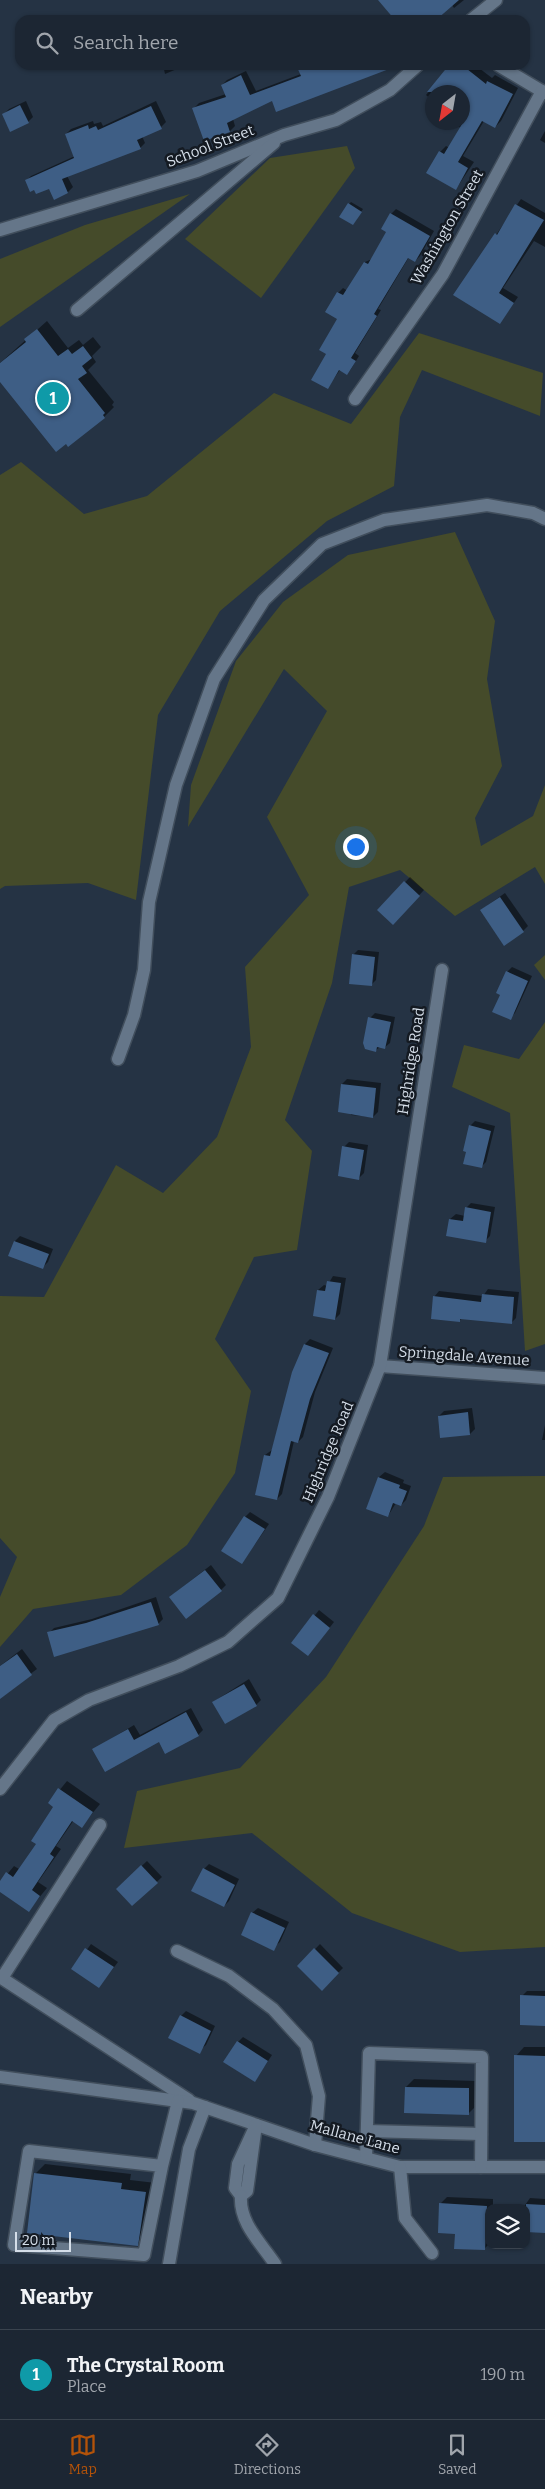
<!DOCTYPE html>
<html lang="en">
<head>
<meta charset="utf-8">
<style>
	:root { --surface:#1c2633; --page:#252e3b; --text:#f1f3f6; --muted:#a0a5ac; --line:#3a434e; --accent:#b45309 }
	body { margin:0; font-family:Bitter,serif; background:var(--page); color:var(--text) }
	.controls { position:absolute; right:15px; bottom:15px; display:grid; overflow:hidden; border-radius:10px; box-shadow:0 1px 4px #0004 }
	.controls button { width:45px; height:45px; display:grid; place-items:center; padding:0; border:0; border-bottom:1px solid var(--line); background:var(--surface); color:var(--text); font:25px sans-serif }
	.compass { position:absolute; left:425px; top:85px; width:45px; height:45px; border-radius:50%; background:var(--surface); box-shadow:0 1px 4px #0004; rotate:211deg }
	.scale { position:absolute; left:15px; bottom:12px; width:56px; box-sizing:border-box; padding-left:5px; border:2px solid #d5dee9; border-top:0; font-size:14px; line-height:18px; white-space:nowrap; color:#d5dee9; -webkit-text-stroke:4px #141a22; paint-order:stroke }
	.you { position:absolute; left:355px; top:846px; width:18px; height:18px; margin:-12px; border:4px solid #fff; border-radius:50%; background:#1a73e8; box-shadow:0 0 0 8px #1a73e833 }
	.badge { display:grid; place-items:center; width:32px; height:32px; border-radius:50%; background:var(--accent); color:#fff; font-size:16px; font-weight:700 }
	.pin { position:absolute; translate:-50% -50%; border:2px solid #fff; box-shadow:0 1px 5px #0006 }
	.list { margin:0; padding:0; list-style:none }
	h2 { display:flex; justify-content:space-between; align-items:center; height:65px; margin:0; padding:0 20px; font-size:21px }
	h2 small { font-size:16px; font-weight:400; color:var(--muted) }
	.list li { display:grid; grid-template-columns:32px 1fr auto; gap:15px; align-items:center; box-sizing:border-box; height:90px; padding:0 20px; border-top:1px solid var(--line) }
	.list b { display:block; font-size:19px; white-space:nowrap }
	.list p { margin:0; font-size:16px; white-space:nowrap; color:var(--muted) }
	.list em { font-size:16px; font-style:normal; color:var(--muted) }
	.icon { flex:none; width:28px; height:28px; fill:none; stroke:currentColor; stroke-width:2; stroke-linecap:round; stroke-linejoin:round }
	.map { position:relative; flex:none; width:545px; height:2264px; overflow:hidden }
	.search { position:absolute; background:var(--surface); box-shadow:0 1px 4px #0004; left:15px; right:15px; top:15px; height:55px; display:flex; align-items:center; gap:12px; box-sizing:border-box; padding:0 18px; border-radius:15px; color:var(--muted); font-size:19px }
	.sheet { height:155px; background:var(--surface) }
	nav { display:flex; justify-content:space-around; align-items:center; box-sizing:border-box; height:70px; border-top:1px solid var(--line); background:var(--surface); font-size:14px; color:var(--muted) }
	nav a { display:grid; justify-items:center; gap:2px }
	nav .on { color:var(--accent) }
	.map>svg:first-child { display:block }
</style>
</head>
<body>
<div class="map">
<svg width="545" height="2264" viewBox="0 0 545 2264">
	<rect width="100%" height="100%" fill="#253344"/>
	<g fill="#454b2a">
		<polygon points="347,146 355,168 261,298 185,239 270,158"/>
		<polygon points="190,194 0,327 0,259 85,225"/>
		<polygon points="419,333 543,373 540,416 422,370 400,417 394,486 327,521 220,611 158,715 136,900 88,883 5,886 0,889 0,475 21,462 84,514 147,496 274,393 351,424"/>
		<polygon points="455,532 495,621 487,679 502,766 475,818 481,846 533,816 545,785 545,884 535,867 455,916 400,870 349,887 332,983 285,1120 312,1151 297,1250 254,1257 215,1339 251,1391 235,1473 187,1545 121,1595 33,1609 0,1647 0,1597 17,1557 0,1538 0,1296 44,1297 116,1165 163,1193 217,1137 251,1047 245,967 309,895 267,817 327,711 284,669 188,827 191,785 236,661 283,602 348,555"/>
		<polygon points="545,955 545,980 534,965"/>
		<polygon points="545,1022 545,1344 525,1351 510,1113 452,1087 464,1045 519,1059"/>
		<polygon points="545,1476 545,1947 460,1952 352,1913 252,1833 124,1848 137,1791 240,1768 326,1677 424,1526 443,1477"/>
	</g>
	<g fill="#0007">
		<polygon points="379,0 464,0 454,8 452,5 434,20 396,20"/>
		<polygon points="163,65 184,65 184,66 165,74"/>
		<polygon points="297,65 377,65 379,69 272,99 233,119 235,126 230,131 204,139 194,108 199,103 226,94 222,85 227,80 246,71 256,91 301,74"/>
		<polygon points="451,65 475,65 492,78 495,75 518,88 501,121 495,127 484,121 463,156 474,162 456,189 440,152 446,146 450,148 461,128 452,122 462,122 462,92 432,92 432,111 426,107 432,100 426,95"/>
		<polygon points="26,101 33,117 28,122 4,114 9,109"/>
		<polygon points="156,101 166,122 161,127 142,136 145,143 140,148 67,176 73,187 68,192 26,181 31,176 75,156 66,134 71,129 93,121 94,124 101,122 103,126"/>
		<polygon points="545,131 545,143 540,140"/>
		<polygon points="521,199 545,213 545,247 534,241 503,288 518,297 500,323 455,294"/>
		<polygon points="351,202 363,209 353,224 349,204"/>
		<polygon points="396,209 434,231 420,256 415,261 409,257 378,309 381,310 355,353 359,356 351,369 347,374 340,370 327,388 328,354 339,318 327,311 338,293 343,288 348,291 365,262 372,259 387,231 391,214"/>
		<polygon points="47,321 68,348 79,340 83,345 93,337 101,347 92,356 96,362 88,370 114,402 112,405 114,407 104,417 0,370 0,363"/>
		<polygon points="410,877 424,890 393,923 379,910"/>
		<polygon points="505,893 528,926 523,931 481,910"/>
		<polygon points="358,950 379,952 376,980 371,985 353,955"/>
		<polygon points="512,967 532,976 515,1013 510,1018 501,994 507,972"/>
		<polygon points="375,1013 395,1017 390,1043 384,1048 380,1047 376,1050 370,1018"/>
		<polygon points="347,1079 381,1083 378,1112 373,1117 351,1115 342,1084"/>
		<polygon points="475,1121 495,1126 486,1162 481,1167 470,1126"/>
		<polygon points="349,1142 368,1145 364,1173 359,1178 344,1147"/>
		<polygon points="471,1203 495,1207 490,1236 485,1241 448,1235 450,1219 456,1214 465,1216 466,1208"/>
		<polygon points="20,1236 53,1249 48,1262 43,1267 10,1255 15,1241"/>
		<polygon points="333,1276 346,1278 340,1314 335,1319 318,1290 324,1285 327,1286"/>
		<polygon points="488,1289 519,1292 516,1318 511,1323 462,1318 459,1321 434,1297 439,1291 483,1296"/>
		<polygon points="310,1339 333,1348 315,1392 303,1437 298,1442 294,1441 282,1494 277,1499 256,1494 265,1455 272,1450 293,1373 305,1344"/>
		<polygon points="472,1408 475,1429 470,1434 439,1416 444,1411"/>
		<polygon points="545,1425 545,1440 542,1440"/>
		<polygon points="385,1472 404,1480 403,1483 411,1486 406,1500 401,1505 396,1503 388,1516 368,1508 379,1477"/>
		<polygon points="250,1512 269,1524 242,1563 245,1517"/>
		<polygon points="211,1565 226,1585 221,1590 176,1592"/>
		<polygon points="156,1597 163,1619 158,1624 49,1633 54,1628 92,1619"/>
		<polygon points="319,1610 334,1622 313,1649 293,1643"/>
		<polygon points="22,1649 37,1669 2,1695 0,1692 0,1666"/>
		<polygon points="249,1679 261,1700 256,1705 213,1702"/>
		<polygon points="191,1708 203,1730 198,1735 94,1749 134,1725 140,1735"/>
		<polygon points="67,1781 100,1804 82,1826 74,1820 56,1846 61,1849 38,1882 47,1888 29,1910 0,1890 0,1883 14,1866 19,1869 38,1844 55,1807 49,1803"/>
		<polygon points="147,1861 162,1877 132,1905 117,1889"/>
		<polygon points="209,1864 239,1879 229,1901 224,1906 204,1869"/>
		<polygon points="258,1908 289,1922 280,1942 274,1947 242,1935 252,1913"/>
		<polygon points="91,1944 118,1962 99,1987 73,1969"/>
		<polygon points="320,1944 343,1968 322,1989 299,1966"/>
		<polygon points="527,1991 545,1991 545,2024 522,1996"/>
		<polygon points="186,2011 215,2026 206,2045 200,2050 181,2016"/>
		<polygon points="243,2037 272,2055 255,2081 238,2042"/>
		<polygon points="524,2047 545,2047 545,2141 516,2056"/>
		<polygon points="414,2079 476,2081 476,2106 468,2114 406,2087"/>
		<polygon points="45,2164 131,2174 130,2180 156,2183 147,2235 137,2245 35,2174"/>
		<polygon points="447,2197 493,2199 493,2208 489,2208 489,2244 484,2249 456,2233 440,2204"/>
		<polygon points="530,2198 545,2199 545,2231 526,2208 523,2208"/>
	</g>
	<g fill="#3e5e85">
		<polygon points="378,0 459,0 436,20 395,20"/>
		<polygon points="296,65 397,66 276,112 272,101 227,123 230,132 204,141 192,108 226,97 221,85 241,75 250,95 301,76"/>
		<polygon points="449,65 462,65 486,84 487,81 513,94 495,128 482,121 458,162 468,168 456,190 426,173 439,151 444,154 462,124 462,92 427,92"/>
		<polygon points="20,105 29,123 10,132 2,114"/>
		<polygon points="151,106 162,129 137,140 141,149 62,179 68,193 54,200 49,189 36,194 34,190 30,192 25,180 74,158 65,134 88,125 89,129 96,126 98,130"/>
		<polygon points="348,203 362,212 353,225 339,217"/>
		<polygon points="515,204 544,220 499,293 514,303 500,324 453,295 495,233 497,235"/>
		<polygon points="390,213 430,236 415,262 408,258 374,314 377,316 351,358 356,361 347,375 339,370 328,389 311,380 326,354 319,350 337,319 325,312 337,292 343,295 364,262 368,264 386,232 381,229"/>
		<polygon points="37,329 58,356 68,349 72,354 83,346 92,358 82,366 87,373 78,379 105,413 103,415 105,418 68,447 66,444 56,452 0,382 0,363 26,342 24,339"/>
		<polygon points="404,881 420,896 393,925 377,910"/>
		<polygon points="500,897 524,932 504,946 480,910"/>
		<polygon points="352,954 375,957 372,986 349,984"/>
		<polygon points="506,971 528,981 511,1020 492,1012 500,995 496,993"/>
		<polygon points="368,1017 391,1022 385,1049 377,1047 376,1052 365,1049 363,1043"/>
		<polygon points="341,1084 376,1088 373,1118 338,1112"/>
		<polygon points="469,1125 491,1131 482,1168 463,1164 466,1152 463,1151"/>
		<polygon points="342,1146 364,1150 359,1180 338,1176"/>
		<polygon points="465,1207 491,1212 486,1243 446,1236 449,1219 463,1221"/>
		<polygon points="14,1241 49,1254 43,1269 8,1256"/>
		<polygon points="327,1281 341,1283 335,1320 313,1316 317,1290 325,1291"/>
		<polygon points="482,1294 514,1297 512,1324 460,1319 460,1322 431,1319 433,1296 481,1302"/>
		<polygon points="304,1344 329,1353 310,1399 298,1443 291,1441 277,1500 255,1495 264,1455 270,1456 292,1372"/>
		<polygon points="468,1412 470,1435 440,1438 438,1416"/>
		<polygon points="378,1477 400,1485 399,1488 407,1491 401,1506 393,1503 388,1517 366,1509"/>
		<polygon points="244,1516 265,1529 242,1564 221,1551"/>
		<polygon points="205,1570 222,1591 186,1619 169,1597"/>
		<polygon points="151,1602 159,1625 54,1657 47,1632 86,1623"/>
		<polygon points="313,1614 330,1628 308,1656 291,1643"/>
		<polygon points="17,1654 32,1675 0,1699 0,1666"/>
		<polygon points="244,1684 257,1706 225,1724 212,1702"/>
		<polygon points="186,1712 199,1736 165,1754 159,1742 105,1772 92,1749 128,1729 134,1740"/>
		<polygon points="58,1788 93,1812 82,1828 72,1821 50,1854 54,1857 32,1890 40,1896 29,1912 0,1892 0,1881 6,1872 13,1877 36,1844 31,1841 53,1807 48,1803"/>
		<polygon points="141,1865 158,1883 132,1906 116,1889"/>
		<polygon points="203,1868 235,1885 224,1907 191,1891"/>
		<polygon points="251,1912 285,1928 274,1951 241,1935"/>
		<polygon points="85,1948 114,1967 99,1988 71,1969"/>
		<polygon points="314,1948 339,1973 322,1991 297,1966"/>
		<polygon points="520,1995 545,1996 545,2026 520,2025"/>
		<polygon points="180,2015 211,2031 200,2054 168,2038"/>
		<polygon points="237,2041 268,2061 255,2082 223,2062"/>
		<polygon points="514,2055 545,2056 545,2142 514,2142"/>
		<polygon points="405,2087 469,2088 469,2115 404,2113"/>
		<polygon points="34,2173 122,2183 121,2189 146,2192 138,2246 27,2233"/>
		<polygon points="439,2203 487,2206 485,2250 454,2249 455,2234 438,2233"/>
		<polygon points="526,2204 545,2205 545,2233 526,2232"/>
	</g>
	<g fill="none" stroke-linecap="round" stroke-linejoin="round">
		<g stroke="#414e5c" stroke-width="15">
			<g id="minor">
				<polyline points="471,20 496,0"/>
				<polyline points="498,65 545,93"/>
				<polyline points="0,230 197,171 284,135 336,120 390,90 418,65"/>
				<polyline points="77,310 274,143"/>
				<polyline points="355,399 443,274 542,91"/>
				<polyline points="118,1059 134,1015 144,970 149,902 176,785 214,679 264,600 322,544 384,520 487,505 533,513 545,519"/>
				<polyline points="380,1366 545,1378"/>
				<polyline points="0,1789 54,1720 89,1700 179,1666 228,1642 278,1598 328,1497 380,1366 442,970"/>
				<polyline points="177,1951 229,1976 273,2009 306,2045 319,2096 315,2145"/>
				<polyline points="0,1977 189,2100"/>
				<polyline points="2,1978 100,1825"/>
				<polyline points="0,2077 193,2103 315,2145 400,2167 545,2167"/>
				<polygon points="256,2125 247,2191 241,2196 235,2188 238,2164"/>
				<polyline points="367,2131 481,2134"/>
				<polyline points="366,2158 369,2053 482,2057 481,2167"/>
				<polyline points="162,2166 144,2255 14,2245 29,2151 162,2166 178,2101"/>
				<polyline points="400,2167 405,2218 432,2253"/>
				<path d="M241,2196C239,2223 261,2243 275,2264"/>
				<polyline points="169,2264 189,2149 205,2107"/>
			</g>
		</g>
		<use href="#minor" stroke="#657689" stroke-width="12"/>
	</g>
	<g text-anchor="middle" stroke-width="5" stroke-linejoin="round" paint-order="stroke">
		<g font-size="15" fill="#d5dee9" stroke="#141a22">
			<text transform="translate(210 146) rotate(-21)" y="5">School Street</text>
			<text transform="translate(447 227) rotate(-60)" y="5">Washington Street</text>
			<text transform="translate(411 1061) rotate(-81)" y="5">Highridge Road</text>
			<text transform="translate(464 1356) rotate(4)" y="5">Springdale Avenue</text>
			<text transform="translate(328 1452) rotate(-67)" y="5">Highridge Road</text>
			<text transform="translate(355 2137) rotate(15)" y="5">Mallane Lane</text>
		</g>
	</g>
</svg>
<div class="controls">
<button><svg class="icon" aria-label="layers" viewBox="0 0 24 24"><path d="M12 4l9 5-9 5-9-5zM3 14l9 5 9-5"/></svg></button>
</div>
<svg class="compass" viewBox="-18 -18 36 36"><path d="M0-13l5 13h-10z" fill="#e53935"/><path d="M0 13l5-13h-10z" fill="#a0a5ac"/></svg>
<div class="scale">20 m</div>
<div class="you"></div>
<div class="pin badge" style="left:53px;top:398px;background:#0f9aa8">1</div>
<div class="search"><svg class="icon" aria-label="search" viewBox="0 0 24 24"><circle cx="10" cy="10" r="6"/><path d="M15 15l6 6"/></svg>Search here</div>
</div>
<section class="sheet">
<h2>Nearby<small></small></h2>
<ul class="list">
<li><span class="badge" style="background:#0f9aa8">1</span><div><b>The Crystal Room</b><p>Place</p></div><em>190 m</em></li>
</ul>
</section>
<nav>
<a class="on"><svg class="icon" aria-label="map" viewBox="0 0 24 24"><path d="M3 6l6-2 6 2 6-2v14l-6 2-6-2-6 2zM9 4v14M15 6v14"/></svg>Map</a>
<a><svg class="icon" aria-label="directions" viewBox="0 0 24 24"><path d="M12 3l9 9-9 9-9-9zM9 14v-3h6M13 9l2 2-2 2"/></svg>Directions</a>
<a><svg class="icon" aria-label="saved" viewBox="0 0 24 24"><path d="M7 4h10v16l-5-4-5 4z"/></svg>Saved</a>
</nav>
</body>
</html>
